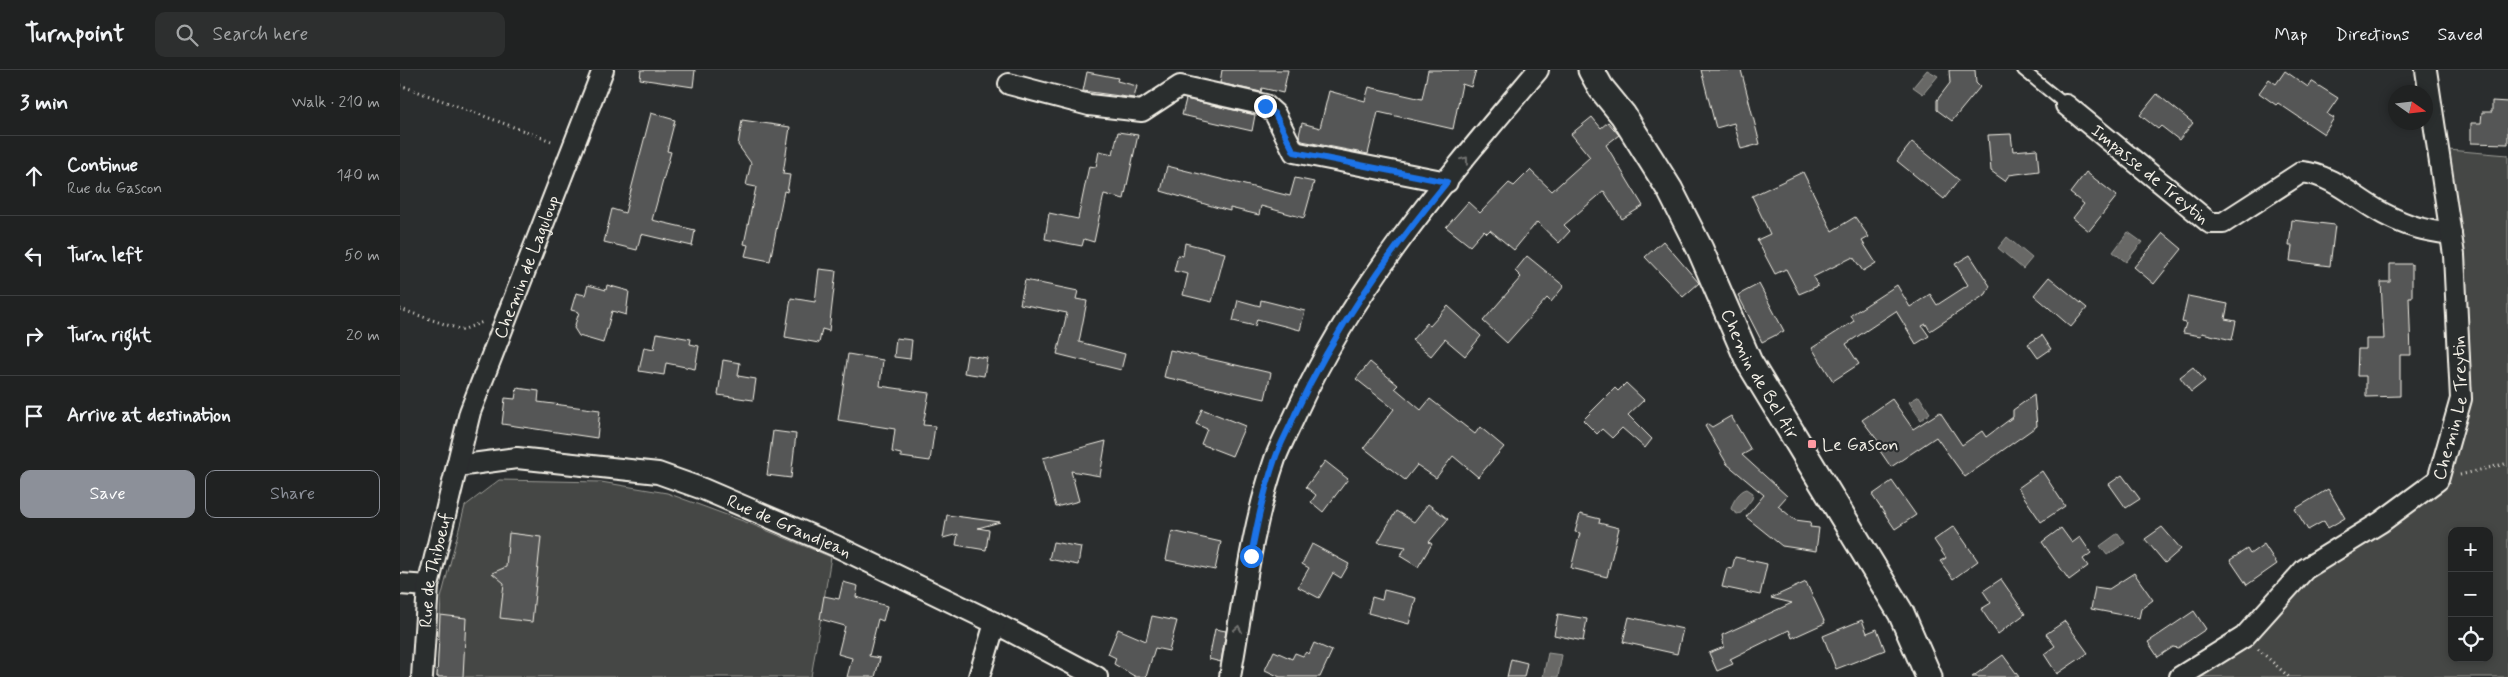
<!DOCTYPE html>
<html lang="en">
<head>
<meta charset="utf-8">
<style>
	:root { --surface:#202222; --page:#2d2f2f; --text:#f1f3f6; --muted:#a2a4a5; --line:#3d3f40; --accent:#8c9099 }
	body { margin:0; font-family:Mynerve,sans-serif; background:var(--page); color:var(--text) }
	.controls { position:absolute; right:15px; bottom:15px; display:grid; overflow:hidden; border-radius:10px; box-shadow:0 2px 8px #0003 }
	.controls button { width:45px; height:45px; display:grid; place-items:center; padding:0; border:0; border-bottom:1px solid var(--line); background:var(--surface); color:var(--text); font:25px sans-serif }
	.compass { position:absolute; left:1988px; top:15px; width:45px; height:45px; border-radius:50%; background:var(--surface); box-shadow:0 2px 8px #0003; rotate:104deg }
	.stop { position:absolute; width:15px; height:15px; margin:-11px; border:4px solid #1a73e8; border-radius:50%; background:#fff }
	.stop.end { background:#1a73e8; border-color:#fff; box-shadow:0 1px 5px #0008 }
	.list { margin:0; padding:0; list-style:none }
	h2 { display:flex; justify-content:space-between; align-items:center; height:65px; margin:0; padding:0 20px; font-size:21px }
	h2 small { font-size:16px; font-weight:400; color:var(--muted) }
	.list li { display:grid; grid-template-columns:32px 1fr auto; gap:15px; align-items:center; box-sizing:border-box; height:80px; padding:0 20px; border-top:1px solid var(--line) }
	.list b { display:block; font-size:19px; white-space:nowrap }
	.list p { margin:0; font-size:16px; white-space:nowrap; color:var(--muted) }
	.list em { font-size:16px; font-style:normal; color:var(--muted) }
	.actions { display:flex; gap:10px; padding:15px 20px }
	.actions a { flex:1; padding:11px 0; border:1px solid var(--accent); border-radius:10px; text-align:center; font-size:18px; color:var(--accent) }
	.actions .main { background:var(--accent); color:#fff }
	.icon { flex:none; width:28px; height:28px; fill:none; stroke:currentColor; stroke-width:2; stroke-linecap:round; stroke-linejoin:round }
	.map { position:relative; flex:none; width:2108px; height:607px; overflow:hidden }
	header { display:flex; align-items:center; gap:30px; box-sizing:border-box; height:70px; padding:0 25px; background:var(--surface); border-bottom:1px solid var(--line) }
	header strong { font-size:24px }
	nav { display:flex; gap:28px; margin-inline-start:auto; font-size:18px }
	.search { width:350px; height:45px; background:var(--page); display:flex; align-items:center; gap:12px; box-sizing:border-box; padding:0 18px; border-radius:10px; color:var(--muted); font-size:19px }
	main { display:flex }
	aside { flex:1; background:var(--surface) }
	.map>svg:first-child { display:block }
</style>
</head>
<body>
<header>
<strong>Turnpoint</strong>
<div class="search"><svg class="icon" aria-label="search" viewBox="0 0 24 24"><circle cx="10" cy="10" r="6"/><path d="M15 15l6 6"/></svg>Search here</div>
<nav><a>Map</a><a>Directions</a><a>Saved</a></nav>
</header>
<main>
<aside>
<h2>3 min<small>Walk · 210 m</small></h2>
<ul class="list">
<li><svg class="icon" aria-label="ahead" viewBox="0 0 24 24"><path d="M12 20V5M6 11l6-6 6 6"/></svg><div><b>Continue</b><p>Rue du Gascon</p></div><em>140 m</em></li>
<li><svg class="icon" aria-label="left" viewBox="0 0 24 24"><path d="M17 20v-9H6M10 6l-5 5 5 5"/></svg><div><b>Turn left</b></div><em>50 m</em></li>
<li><svg class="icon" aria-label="right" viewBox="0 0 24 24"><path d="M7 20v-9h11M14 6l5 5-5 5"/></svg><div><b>Turn right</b></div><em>20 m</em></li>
<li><svg class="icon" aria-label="arrive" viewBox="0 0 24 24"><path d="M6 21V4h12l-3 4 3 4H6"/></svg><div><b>Arrive at destination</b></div></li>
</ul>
<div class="actions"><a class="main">Save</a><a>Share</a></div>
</aside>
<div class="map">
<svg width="2108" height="607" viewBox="0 0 2108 607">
	<rect width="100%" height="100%" fill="#2a2d2e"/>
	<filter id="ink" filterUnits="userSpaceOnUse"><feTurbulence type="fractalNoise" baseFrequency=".02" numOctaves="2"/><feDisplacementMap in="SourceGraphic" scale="10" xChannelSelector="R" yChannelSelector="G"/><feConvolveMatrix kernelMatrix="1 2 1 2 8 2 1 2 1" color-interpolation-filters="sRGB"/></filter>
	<g filter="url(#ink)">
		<g fill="#444645" stroke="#9c9c96" fill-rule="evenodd">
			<path d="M2036,79L2108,85V607H1780L1844,567L1905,499L2038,410L2061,329ZM2052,461H2089V588H2052Z"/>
			<polygon points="99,410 201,412 267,423 351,454 431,487 411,607 37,607 41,528 65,436"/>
		</g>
		<g fill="#676866" stroke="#9f9f9a">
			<polygon points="1527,0 1538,6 1523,24 1513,17"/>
			<polygon points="1728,162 1742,172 1726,192 1713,182"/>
			<polygon points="1607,167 1632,188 1623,199 1598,178"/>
			<polygon points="1519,326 1530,343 1521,350 1509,332"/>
			<path d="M1347,419L1353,423L1352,429L1341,443L1337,444L1331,439C1332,432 1340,420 1347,419Z"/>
			<polygon points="1718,463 1725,473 1707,485 1700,476"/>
			<polygon points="1148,583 1162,585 1158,607 1143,607"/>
		</g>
		<g fill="#555756" stroke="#f4f1e8">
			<polygon points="241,0 295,0 293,17 240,9"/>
			<polygon points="822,0 888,0 883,23 862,18 861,22 820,13"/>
			<polygon points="1028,0 1076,0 1071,17 1062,14 1053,59 978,42 968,84 902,71 899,65 902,53 920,58 929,21 965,31 969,17 1022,29"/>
			<polygon points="1301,0 1341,0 1360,74 1341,79 1334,53 1316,58"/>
			<polygon points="1549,0 1575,0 1576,13 1580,17 1552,51 1537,40 1537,30 1550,13"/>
			<polygon points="1885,1 1908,17 1911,11 1938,28 1927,44 1934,48 1924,64 1878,33 1876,35 1859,23 1869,9 1876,14"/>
			<polygon points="687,2 718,8 717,11 737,16 734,28 683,21"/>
			<polygon points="1757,24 1793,53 1779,70 1761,56 1758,59 1740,45"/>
			<polygon points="786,29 855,45 852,61 782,45"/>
			<polygon points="2092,31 2108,32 2108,74 2071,73 2071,53 2081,53 2082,42 2092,42"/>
			<polygon points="251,43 275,50 267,81 271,82 252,150 295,160 292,176 241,164 237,180 204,172 212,139 225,143"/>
			<polygon points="1192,47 1201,58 1208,52 1219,65 1206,75 1243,136 1222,149 1204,121 1164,155 1170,161 1159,173 1137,152 1114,180 1090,160 1087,163 1084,160 1070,176 1046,157 1068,132 1080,143 1109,113 1114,116 1130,100 1152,121 1190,87 1171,64"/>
			<polygon points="342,50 390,57 383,104 390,105 387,122 384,121 370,191 345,186 348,175 344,174 356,117 346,115 351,93 338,75"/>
			<polygon points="718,62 738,65 724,129 704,124 694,172 684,169 682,176 645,169 649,143 678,149 689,96 696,97 699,81 713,84"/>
			<polygon points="1611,64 1613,81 1637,79 1639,101 1609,105 1605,111 1591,101 1588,65"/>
			<polygon points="1512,72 1559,110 1544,129 1497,91"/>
			<polygon points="767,96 890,126 895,108 914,112 904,148 861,136 859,145 830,138 830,141 815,137 761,121"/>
			<polygon points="1403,102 1432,161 1455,147 1469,167 1462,171 1476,193 1463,201 1453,187 1413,207 1418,216 1399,224 1386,199 1375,204 1357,170 1370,164 1352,126"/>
			<polygon points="1686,102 1717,126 1689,161 1673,148 1684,134 1670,123"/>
			<polygon points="1892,150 1935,155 1930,196 1890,191 1892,176 1889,176"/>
			<polygon points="1763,163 1782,179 1754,214 1734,197"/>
			<polygon points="1263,171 1299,213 1283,227 1245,187"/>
			<polygon points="785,173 825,183 812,232 783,225 788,204 774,201 778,185 783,186"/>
			<polygon points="1570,185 1590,216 1586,224 1530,261 1526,254 1522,256 1529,266 1516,274 1496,241 1446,274 1459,294 1433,311 1412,278 1454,251 1451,245 1497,215 1510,237 1530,224 1537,235 1568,215 1555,194"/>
			<polygon points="1127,186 1164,216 1151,232 1147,228 1107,273 1083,251 1121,207 1115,201"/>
			<polygon points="1990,194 2012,194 2012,227 2009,227 2011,285 2000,285 2000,326 1966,327 1966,306 1957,306 1958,279 1966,279 1966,269 1984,269 1981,212 1990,212"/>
			<polygon points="419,199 436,201 429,261 422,259 419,273 385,267 391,228 415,232"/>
			<polygon points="1649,207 1687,238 1671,257 1634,225"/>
			<polygon points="625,210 678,221 676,229 687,231 679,272 725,284 721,300 657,284 667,243 620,234"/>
			<polygon points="1359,214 1384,261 1362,272 1338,225"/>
			<polygon points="188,215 206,220 207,215 229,221 226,245 212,241 203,273 179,266 174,258 179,242 171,240 176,223 185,225"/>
			<polygon points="1788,226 1828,234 1825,249 1836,251 1832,270 1802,263 1801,266 1783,263 1786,253 1782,252"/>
			<polygon points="838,230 860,236 861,230 905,241 900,260 857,249 855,256 833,251"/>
			<polygon points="1048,236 1081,266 1065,286 1045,269 1031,286 1012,270 1027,253 1030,256"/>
			<polygon points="257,263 291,269 290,274 299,276 295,299 266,293 264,305 239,301 244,277 254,279"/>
			<polygon points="1642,265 1651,279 1638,288 1628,274"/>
			<polygon points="496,268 512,270 510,289 494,287"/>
			<polygon points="770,280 871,303 865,329 764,307"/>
			<polygon points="448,284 483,290 480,316 529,323 523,355 535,356 530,391 501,387 501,384 492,382 495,359 438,350"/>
			<polygon points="567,285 587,288 584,306 564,303"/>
			<polygon points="323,290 340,293 338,306 356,309 353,330 318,325"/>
			<polygon points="970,292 998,315 995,318 1021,340 1030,329 1075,364 1080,357 1104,377 1078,407 1053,386 1036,408 1017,395 1005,410 964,378 994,339 956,309"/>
			<polygon points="1793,297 1805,311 1791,322 1780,307"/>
			<polygon points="1226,313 1244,330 1228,345 1252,369 1245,378 1222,358 1212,368 1202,359 1197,364 1183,350 1215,318 1218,321"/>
			<polygon points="117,318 139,321 138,332 200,340 197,368 102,354 105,328 115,329"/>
			<polygon points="1634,325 1637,356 1565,407 1536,367 1491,397 1480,381 1484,379 1462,350 1492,329 1513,359 1540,342 1562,375 1582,361 1586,367 1613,347 1613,340"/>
			<polygon points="802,339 845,356 832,386 801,374 807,359 796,354"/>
			<polygon points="1331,346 1351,380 1342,385 1387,426 1378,436 1395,450 1411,452 1410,457 1419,458 1416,481 1382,476 1346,447 1364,425 1327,394 1305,356 1308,354 1312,357"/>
			<polygon points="373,361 396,364 391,408 367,405"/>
			<polygon points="706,371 700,406 671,401 679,431 656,437 643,388"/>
			<polygon points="925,391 948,409 923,442 911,432 916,425 906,417"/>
			<polygon points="1642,401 1665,436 1641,452 1618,418"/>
			<polygon points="1722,405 1740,429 1726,438 1709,414"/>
			<polygon points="1492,411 1516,445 1495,459 1472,425"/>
			<polygon points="1928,419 1945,448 1928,458 1924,451 1908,460 1895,439"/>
			<polygon points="1028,434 1048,449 1029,472 1032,474 1018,497 1000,486 1006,477 978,472 996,441 1014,452"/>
			<polygon points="1180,444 1200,449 1199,453 1219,458 1207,507 1171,498 1180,463 1175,462"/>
			<polygon points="547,445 600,452 578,458 589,460 586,480 556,475 558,464 543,468"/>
			<polygon points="1554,456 1578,491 1553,509 1540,491 1546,488 1534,470"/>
			<polygon points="1762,457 1781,479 1765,493 1745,469"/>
			<polygon points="1661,458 1672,473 1680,467 1691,483 1683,489 1688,496 1669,510 1642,472"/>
			<polygon points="772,461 821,472 815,500 766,490"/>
			<polygon points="109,463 141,467 132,552 100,548 104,513 92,503 106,497"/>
			<polygon points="653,472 681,477 678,495 649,489"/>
			<polygon points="912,474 949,494 941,508 933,503 919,528 898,517 909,498 902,494"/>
			<polygon points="1864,474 1877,494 1847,515 1830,490 1847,479 1850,484"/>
			<polygon points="1335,487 1367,494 1360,525 1322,517 1327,498 1332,499"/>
			<polygon points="1734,503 1753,530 1741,539 1739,548 1691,539 1695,517 1709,519"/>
			<polygon points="1601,509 1625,544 1598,564 1581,539 1591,533 1583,521"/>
			<polygon points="443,512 458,516 456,527 487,536 483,551 478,549 469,586 480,588 475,607 447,607 452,588 438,584 445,556 420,549 424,526 439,529"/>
			<polygon points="1406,512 1425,553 1392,568 1389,560 1330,589 1333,594 1317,601 1309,583 1324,577 1322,565 1392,533 1371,528"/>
			<polygon points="984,520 1016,528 1009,554 968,543 972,527 982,530"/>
			<polygon points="1794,541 1806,559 1778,578 1773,577 1758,587 1748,572"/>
			<polygon points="1158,544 1187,549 1183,571 1154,565"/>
			<polygon points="40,545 66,548 63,607 37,607"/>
			<polygon points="752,546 777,551 769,581 755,578 746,607 736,607 714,594 716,588 708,584 718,559 746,571"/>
			<polygon points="1229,547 1283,559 1277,584 1223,572"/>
			<polygon points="1462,550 1467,563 1477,559 1485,580 1436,599 1423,566"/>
			<polygon points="1665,551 1688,583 1657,604 1644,584 1655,576 1646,564"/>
			<polygon points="815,559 826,561 821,592 809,589"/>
			<polygon points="914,573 932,581 920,607 880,607 865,600 874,581 892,589 895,583 903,586 906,582 909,584"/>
			<polygon points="1603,585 1619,607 1572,607"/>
			<polygon points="1111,589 1127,593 1124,607 1107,607"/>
		</g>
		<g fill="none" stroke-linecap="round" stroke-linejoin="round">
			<g stroke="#f4f1e8" stroke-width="14">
				<polyline id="service" points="1623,0 1666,35"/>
			</g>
			<g stroke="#f4f1e8" stroke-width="24">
				<g id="minor">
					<polyline points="609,14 689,35 742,41 780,16 865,35 875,44 894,82 1047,112"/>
					<path id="s1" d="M1666,35L1810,153H1823L1902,102C1933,105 1957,130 1984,144C2009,157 2023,160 2051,164"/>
					<path id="s2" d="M57,396L117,388L258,403L303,419L436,476L595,553L697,607"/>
					<polyline points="0,514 28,516"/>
					<path id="s3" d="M22,607L28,516L70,342L203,0"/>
					<polyline points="579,607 595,553"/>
					<path d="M830,607C843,534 851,459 875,389C881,373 890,357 897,341C955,214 1049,106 1138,0"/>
					<path id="s4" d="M1780,607L1844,567L1905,499L1981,452L2038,410L2061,329L2054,185L2026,0"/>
				</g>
			</g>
			<g stroke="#f4f1e8" stroke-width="29">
				<g id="tertiary">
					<path id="s5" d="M1191,0L1201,18L1223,45L1270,120L1300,179L1349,292L1501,543L1529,607"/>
				</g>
			</g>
			<g stroke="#f4f1e8" stroke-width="3" stroke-dasharray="1 4" stroke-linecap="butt">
				<polyline points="0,15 154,72"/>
				<polyline points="0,239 62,260 83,252"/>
				<polyline points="2060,405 2108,393"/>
				<polyline points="1858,579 1889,607"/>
			</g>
			<use href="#service" stroke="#2a2d2e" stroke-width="10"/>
			<use href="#minor" stroke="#2a2d2e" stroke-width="20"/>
			<use href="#tertiary" stroke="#2a2d2e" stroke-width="25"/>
		</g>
		<defs><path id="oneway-chevron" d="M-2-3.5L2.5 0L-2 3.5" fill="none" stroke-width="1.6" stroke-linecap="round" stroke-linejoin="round" transform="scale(1.25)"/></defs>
		<g stroke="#71726f">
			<use href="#oneway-chevron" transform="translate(1065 90) rotate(-52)"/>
			<use href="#oneway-chevron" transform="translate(838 559) rotate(-80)"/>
		</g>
	</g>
	<g fill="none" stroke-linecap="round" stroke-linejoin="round" filter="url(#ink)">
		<path stroke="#1a73e8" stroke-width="6" d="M851,486C857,453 864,421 875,389C880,374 889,359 895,344C935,259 988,184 1047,112L894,82L875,44L865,36"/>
	</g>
	<rect fill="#ff9aa2" stroke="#2a2d2e" stroke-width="2" x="1407" y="369" width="10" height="10" rx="2.5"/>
	<g text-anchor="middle" stroke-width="4.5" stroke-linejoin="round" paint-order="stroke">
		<g font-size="18" fill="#f4f1e8" stroke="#2a2d2e">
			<text dy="6" stroke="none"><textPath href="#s1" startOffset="109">Impasse de Treytin</textPath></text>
			<text dy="6" stroke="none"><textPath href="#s3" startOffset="426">Chemin de Laguloup</textPath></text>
			<text dy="6" stroke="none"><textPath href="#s5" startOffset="349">Chemin de Bel Air</textPath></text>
			<text dy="6" stroke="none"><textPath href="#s4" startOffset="401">Chemin Le Treytin</textPath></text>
			<text dy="6" stroke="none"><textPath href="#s2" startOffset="344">Rue de Grandjean</textPath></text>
			<text dy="6" stroke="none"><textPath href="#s3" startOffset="108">Rue de Thiboeuf</textPath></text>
		</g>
		<g font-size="18" fill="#f4f1e8" stroke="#2a2d2e" text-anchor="start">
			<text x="1422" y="380">Le Gascon</text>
		</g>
	</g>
</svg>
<div class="controls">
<button>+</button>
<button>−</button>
<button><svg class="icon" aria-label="locate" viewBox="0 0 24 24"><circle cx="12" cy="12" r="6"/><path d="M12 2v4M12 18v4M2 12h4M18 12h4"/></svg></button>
</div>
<svg class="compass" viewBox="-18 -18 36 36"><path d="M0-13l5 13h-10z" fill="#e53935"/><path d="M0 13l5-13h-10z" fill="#a2a4a5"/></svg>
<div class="stop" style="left:851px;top:486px"></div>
<div class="stop end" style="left:865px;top:36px"></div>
</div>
</main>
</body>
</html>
